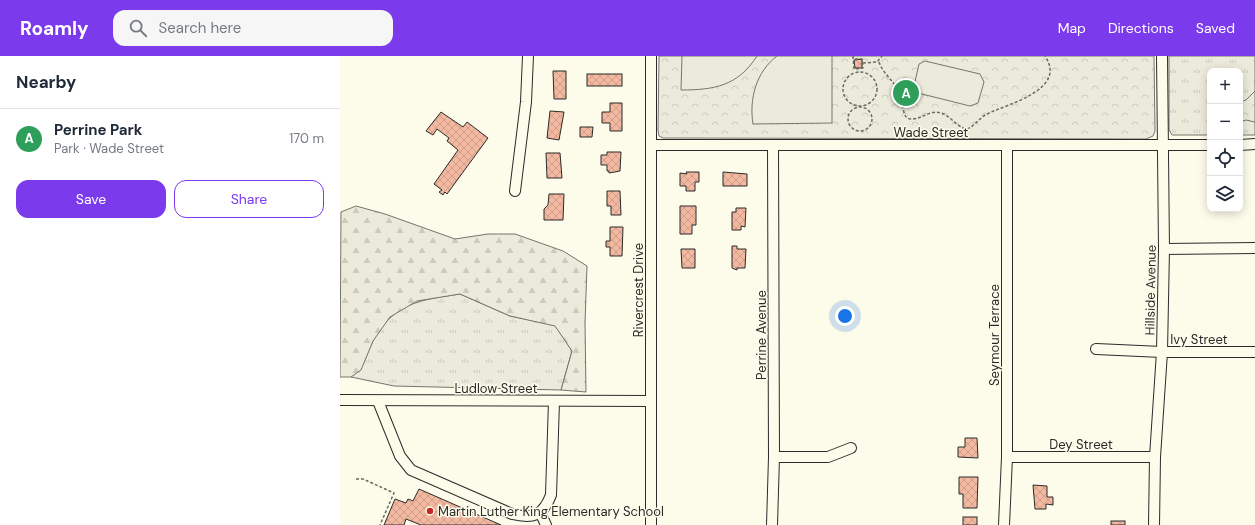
<!DOCTYPE html>
<html lang="en">
<head>
<meta charset="utf-8">
<style>
	:root { --surface:#fff; --page:#f6f6f7; --text:#1f2937; --muted:#747a83; --line:#e0e1e3; --accent:#7c3aed }
	body { margin:0; font-family:"DM Sans",sans-serif; background:var(--page); color:var(--text) }
	.controls { position:absolute; right:12px; top:12px; display:grid; overflow:hidden; border-radius:8px; box-shadow:0 2px 10px #0003 }
	.controls button { width:36px; height:36px; display:grid; place-items:center; padding:0; border:0; border-bottom:1px solid var(--line); background:var(--surface); color:var(--text); font:20px sans-serif }
	.you { position:absolute; left:505px; top:260px; width:14px; height:14px; margin:-10px; border:3px solid #fff; border-radius:50%; background:#1a73e8; box-shadow:0 0 0 6px #1a73e833 }
	.badge { display:grid; place-items:center; width:26px; height:26px; border-radius:50%; background:var(--accent); color:#fff; font-size:13px; font-weight:700 }
	.pin { position:absolute; translate:-50% -50%; border:2px solid #fff; box-shadow:0 1px 4px #0006 }
	.list { margin:0; padding:0; list-style:none }
	h2 { display:flex; justify-content:space-between; align-items:center; height:52px; margin:0; padding:0 16px; font-size:17px }
	h2 small { font-size:13px; font-weight:400; color:var(--muted) }
	.list li { display:grid; grid-template-columns:26px 1fr auto; gap:12px; align-items:center; box-sizing:border-box; height:60px; padding:0 16px; border-top:1px solid var(--line) }
	.list b { display:block; font-size:15px; white-space:nowrap }
	.list p { margin:0; font-size:13px; white-space:nowrap; color:var(--muted) }
	.list em { font-size:13px; font-style:normal; color:var(--muted) }
	.actions { display:flex; gap:8px; padding:12px 16px }
	.actions a { flex:1; padding:9px 0; border:1px solid var(--accent); border-radius:12px; text-align:center; font-size:14px; color:var(--accent) }
	.actions .main { background:var(--accent); color:#fff }
	.icon { flex:none; width:22px; height:22px; fill:none; stroke:currentColor; stroke-width:2; stroke-linecap:round; stroke-linejoin:round }
	.map { position:relative; flex:none; width:915px; height:469px; overflow:hidden }
	header { display:flex; align-items:center; gap:24px; box-sizing:border-box; height:56px; padding:0 20px; background:var(--accent); color:#fff }
	header strong { font-size:19px }
	nav { display:flex; gap:22px; margin-inline-start:auto; font-size:14px }
	.search { width:280px; height:36px; background:var(--page); display:flex; align-items:center; gap:10px; box-sizing:border-box; padding:0 14px; border-radius:12px; color:var(--muted); font-size:15px }
	main { display:flex }
	aside { flex:1; background:var(--surface) }
	.map>svg:first-child { display:block }
</style>
</head>
<body>
<header>
<strong>Roamly</strong>
<div class="search"><svg class="icon" aria-label="search" viewBox="0 0 24 24"><circle cx="10" cy="10" r="6"/><path d="M15 15l6 6"/></svg>Search here</div>
<nav><a>Map</a><a>Directions</a><a>Saved</a></nav>
</header>
<main>
<aside>
<h2>Nearby<small></small></h2>
<ul class="list">
<li><span class="badge" style="background:#2e9e5b">A</span><div><b>Perrine Park</b><p>Park · Wade Street</p></div><em>170 m</em></li>
</ul>
<div class="actions"><a class="main">Save</a><a>Share</a></div>
</aside>
<div class="map">
<svg width="915" height="469" viewBox="0 0 915 469">
	<defs>
		<pattern id="grass-tufts" width="24" height="20" patternUnits="userSpaceOnUse"><rect width="24" height="20" fill="#ecebdb"/><path d="M3 7l-1-3M5 7V3M7 7l1-3M15 17l-1-3M17 17v-4M19 17l1-3" fill="none" stroke="#cbcabc"/></pattern>
		<pattern id="forest-firs" width="22" height="20" patternUnits="userSpaceOnUse"><rect width="22" height="20" fill="#ecebdb"/><path d="M5 1l3.5 6h-7zM16 11l3.5 6h-7z" fill="#cbcabc"/></pattern>
		<pattern id="park-crowns" width="20" height="18" patternUnits="userSpaceOnUse"><rect width="20" height="18" fill="#ecebdb"/><path d="M2 6a3 3 0 1 1 6 0M12 15a3 3 0 1 1 6 0" fill="none" stroke="#cbcabc"/></pattern>
		<pattern id="building-cross-hatch" width="8" height="8" patternUnits="userSpaceOnUse"><rect width="8" height="8" fill="#f2b8a0"/><path d="M0 0l8 8M0 8l8-8" fill="none" stroke="#d09e8a"/></pattern>
	</defs>
	<rect width="100%" height="100%" fill="#fdfbea"/>
	<g fill="url(#grass-tufts)" stroke="#74746e">
		<polygon points="829,0 915,0 915,79 900,79 900,15 870,15 870,79 832,79 829,74"/>
		<path d="M120,238L170,260L215,269L232,295L221,334L54,330L11,321C26,310 25,300 33,285C54,246 81,244 120,238Z"/>
	</g>
	<polygon fill="url(#forest-firs)" stroke="#74746e" points="16,150 45,158 115,183 148,178 175,178 223,195 247,210 245,267 246,336 221,334 232,295 215,270 170,260 120,238 77,245 50,261 33,285 21,314 11,321 0,321 1,156"/>
	<g fill="url(#park-crowns)" stroke="#74746e">
		<polygon points="319,0 814,0 815,75 813,80 806,83 323,82 319,80 318,74"/>
		<polygon points="915,35 915,66 906,64 900,66 900,46 906,44"/>
	</g>
	<g fill="#ecebdb" stroke="#74746e">
		<path d="M342,0H417C398,30 374,34 341,34Z"/>
		<path d="M437,0H492V67L413,68C409,43 416,16 437,0Z"/>
		<polygon points="585,5 640,18 644,26 638,47 630,50 578,37 574,30 579,8"/>
	</g>
	<g fill="url(#building-cross-hatch)" stroke="#2b2b2b">
		<polygon points="522,3 522,12 515,12 514,4"/>
		<polygon points="213,15 226,15 226,43 214,43"/>
		<rect x="247" y="18" width="35" height="12"/>
		<polygon points="270,47 282,47 282,75 270,75 270,67 262,67 262,56 270,56"/>
		<polygon points="210,55 224,56 219,84 207,82"/>
		<polygon points="101,56 123,71 127,66 148,82 107,138 105,136 103,139 99,136 102,134 94,128 118,94 107,85 109,82 97,73 93,79 86,75"/>
		<polygon points="240,71 253,71 252,81 240,81"/>
		<polygon points="267,96 281,96 280,115 269,117 269,115 267,115 267,109 261,109 261,99 267,99"/>
		<polygon points="206,97 220,97 222,122 207,122"/>
		<polygon points="346,116 359,116 359,126 355,126 355,135 346,135 346,130 340,130 340,117 347,118"/>
		<polygon points="383,116 407,118 407,130 383,130"/>
		<polygon points="267,135 280,135 281,159 271,159 271,150 267,150"/>
		<polygon points="209,138 224,138 223,164 204,164 204,153 208,149"/>
		<polygon points="340,150 356,150 356,169 352,169 352,178 340,178"/>
		<polygon points="396,152 406,152 405,171 401,170 401,174 392,174 392,156 396,156"/>
		<polygon points="270,171 283,171 282,200 270,200 270,191 266,191 266,185 270,185"/>
		<polygon points="392,190 397,190 397,193 406,193 405,212 397,212 397,214 392,212"/>
		<polygon points="341,193 355,193 355,212 342,212"/>
		<polygon points="625,382 637,382 638,402 618,401 618,391 625,391"/>
		<polygon points="619,421 638,421 637,452 623,452 623,438 619,438"/>
		<polygon points="693,429 707,430 707,441 713,441 713,449 706,448 706,453 695,453"/>
		<polygon points="79,433 161,469 81,469 66,463 64,469 44,469 55,443 66,447 68,443 73,445"/>
		<rect x="623" y="461" width="14" height="8"/>
		<rect x="771" y="465" width="14" height="4"/>
	</g>
	<g fill="none" stroke-linecap="round" stroke-linejoin="round">
		<g stroke="#2b2b2b" stroke-width="12">
			<g id="minor">
				<polyline points="311,0 311,469"/>
				<polyline points="312,89 870,89"/>
				<polyline points="900,89 915,88"/>
				<polyline points="175,135 186,46 188,0"/>
				<polyline points="824,193 915,192"/>
				<polyline points="756,293 822,296 915,296"/>
				<polyline points="0,344 311,345"/>
				<path d="M38,345L60,400L71,414L172,458C193,463 203,460 211,439L214,345"/>
				<polyline points="434,401 488,401 511,392"/>
				<polyline points="667,401 815,401"/>
				<polyline points="200,456 206,469"/>
				<polyline points="432,469 434,401 433,89"/>
				<polyline points="664,469 667,401 667,89"/>
				<polyline points="814,469 815,401 822,296 824,193 822,0"/>
			</g>
		</g>
		<g stroke="#6a6964" stroke-width="1.5" stroke-dasharray="3 2" stroke-linecap="butt">
			<polyline points="513,0 514,13 523,12 522,3 513,3"/>
			<path d="M539,6C543,18 556,27 561,39C564,46 561,63 571,63C581,64 590,53 601,57C611,60 616,71 627,73C635,70 639,62 647,58C667,48 728,34 705,0"/>
			<polyline points="523,7 537,6 542,0"/>
			<circle cx="520" cy="33" r="17"/>
			<circle cx="520" cy="63" r="12"/>
			<polyline points="16,423 23,423 54,437 40,469"/>
		</g>
		<use href="#minor" stroke="#fdfbea" stroke-width="10"/>
	</g>
	<circle fill="#c62828" stroke="#fdfbea" stroke-width="1.5" cx="90" cy="455" r="4"/>
	<g text-anchor="middle" stroke-width="3" stroke-linejoin="round" paint-order="stroke">
		<g font-size="13" fill="#2b2b2b" stroke="#fdfbea">
			<text x="591" y="81">Wade Street</text>
			<text transform="translate(298 234) rotate(-90)" y="5">Rivercrest Drive</text>
			<text transform="translate(810 234) rotate(-89)" y="5">Hillside Avenue</text>
			<text transform="translate(421 279) rotate(-90)" y="5">Perrine Avenue</text>
			<text transform="translate(654 279) rotate(-90)" y="5">Seymour Terrace</text>
			<text x="859" y="288">Ivy Street</text>
			<text x="156" y="337">Ludlow Street</text>
			<text x="741" y="393">Dey Street</text>
		</g>
		<g font-size="13" fill="#2b2b2b" stroke="#fdfbea" text-anchor="start">
			<text x="98" y="460">Martin Luther King Elementary School</text>
		</g>
	</g>
</svg>
<div class="controls">
<button>+</button>
<button>−</button>
<button><svg class="icon" aria-label="locate" viewBox="0 0 24 24"><circle cx="12" cy="12" r="6"/><path d="M12 2v4M12 18v4M2 12h4M18 12h4"/></svg></button>
<button><svg class="icon" aria-label="layers" viewBox="0 0 24 24"><path d="M12 4l9 5-9 5-9-5zM3 14l9 5 9-5"/></svg></button>
</div>
<div class="you"></div>
<div class="pin badge" style="left:566px;top:37px;background:#2e9e5b">A</div>
</div>
</main>
</body>
</html>
